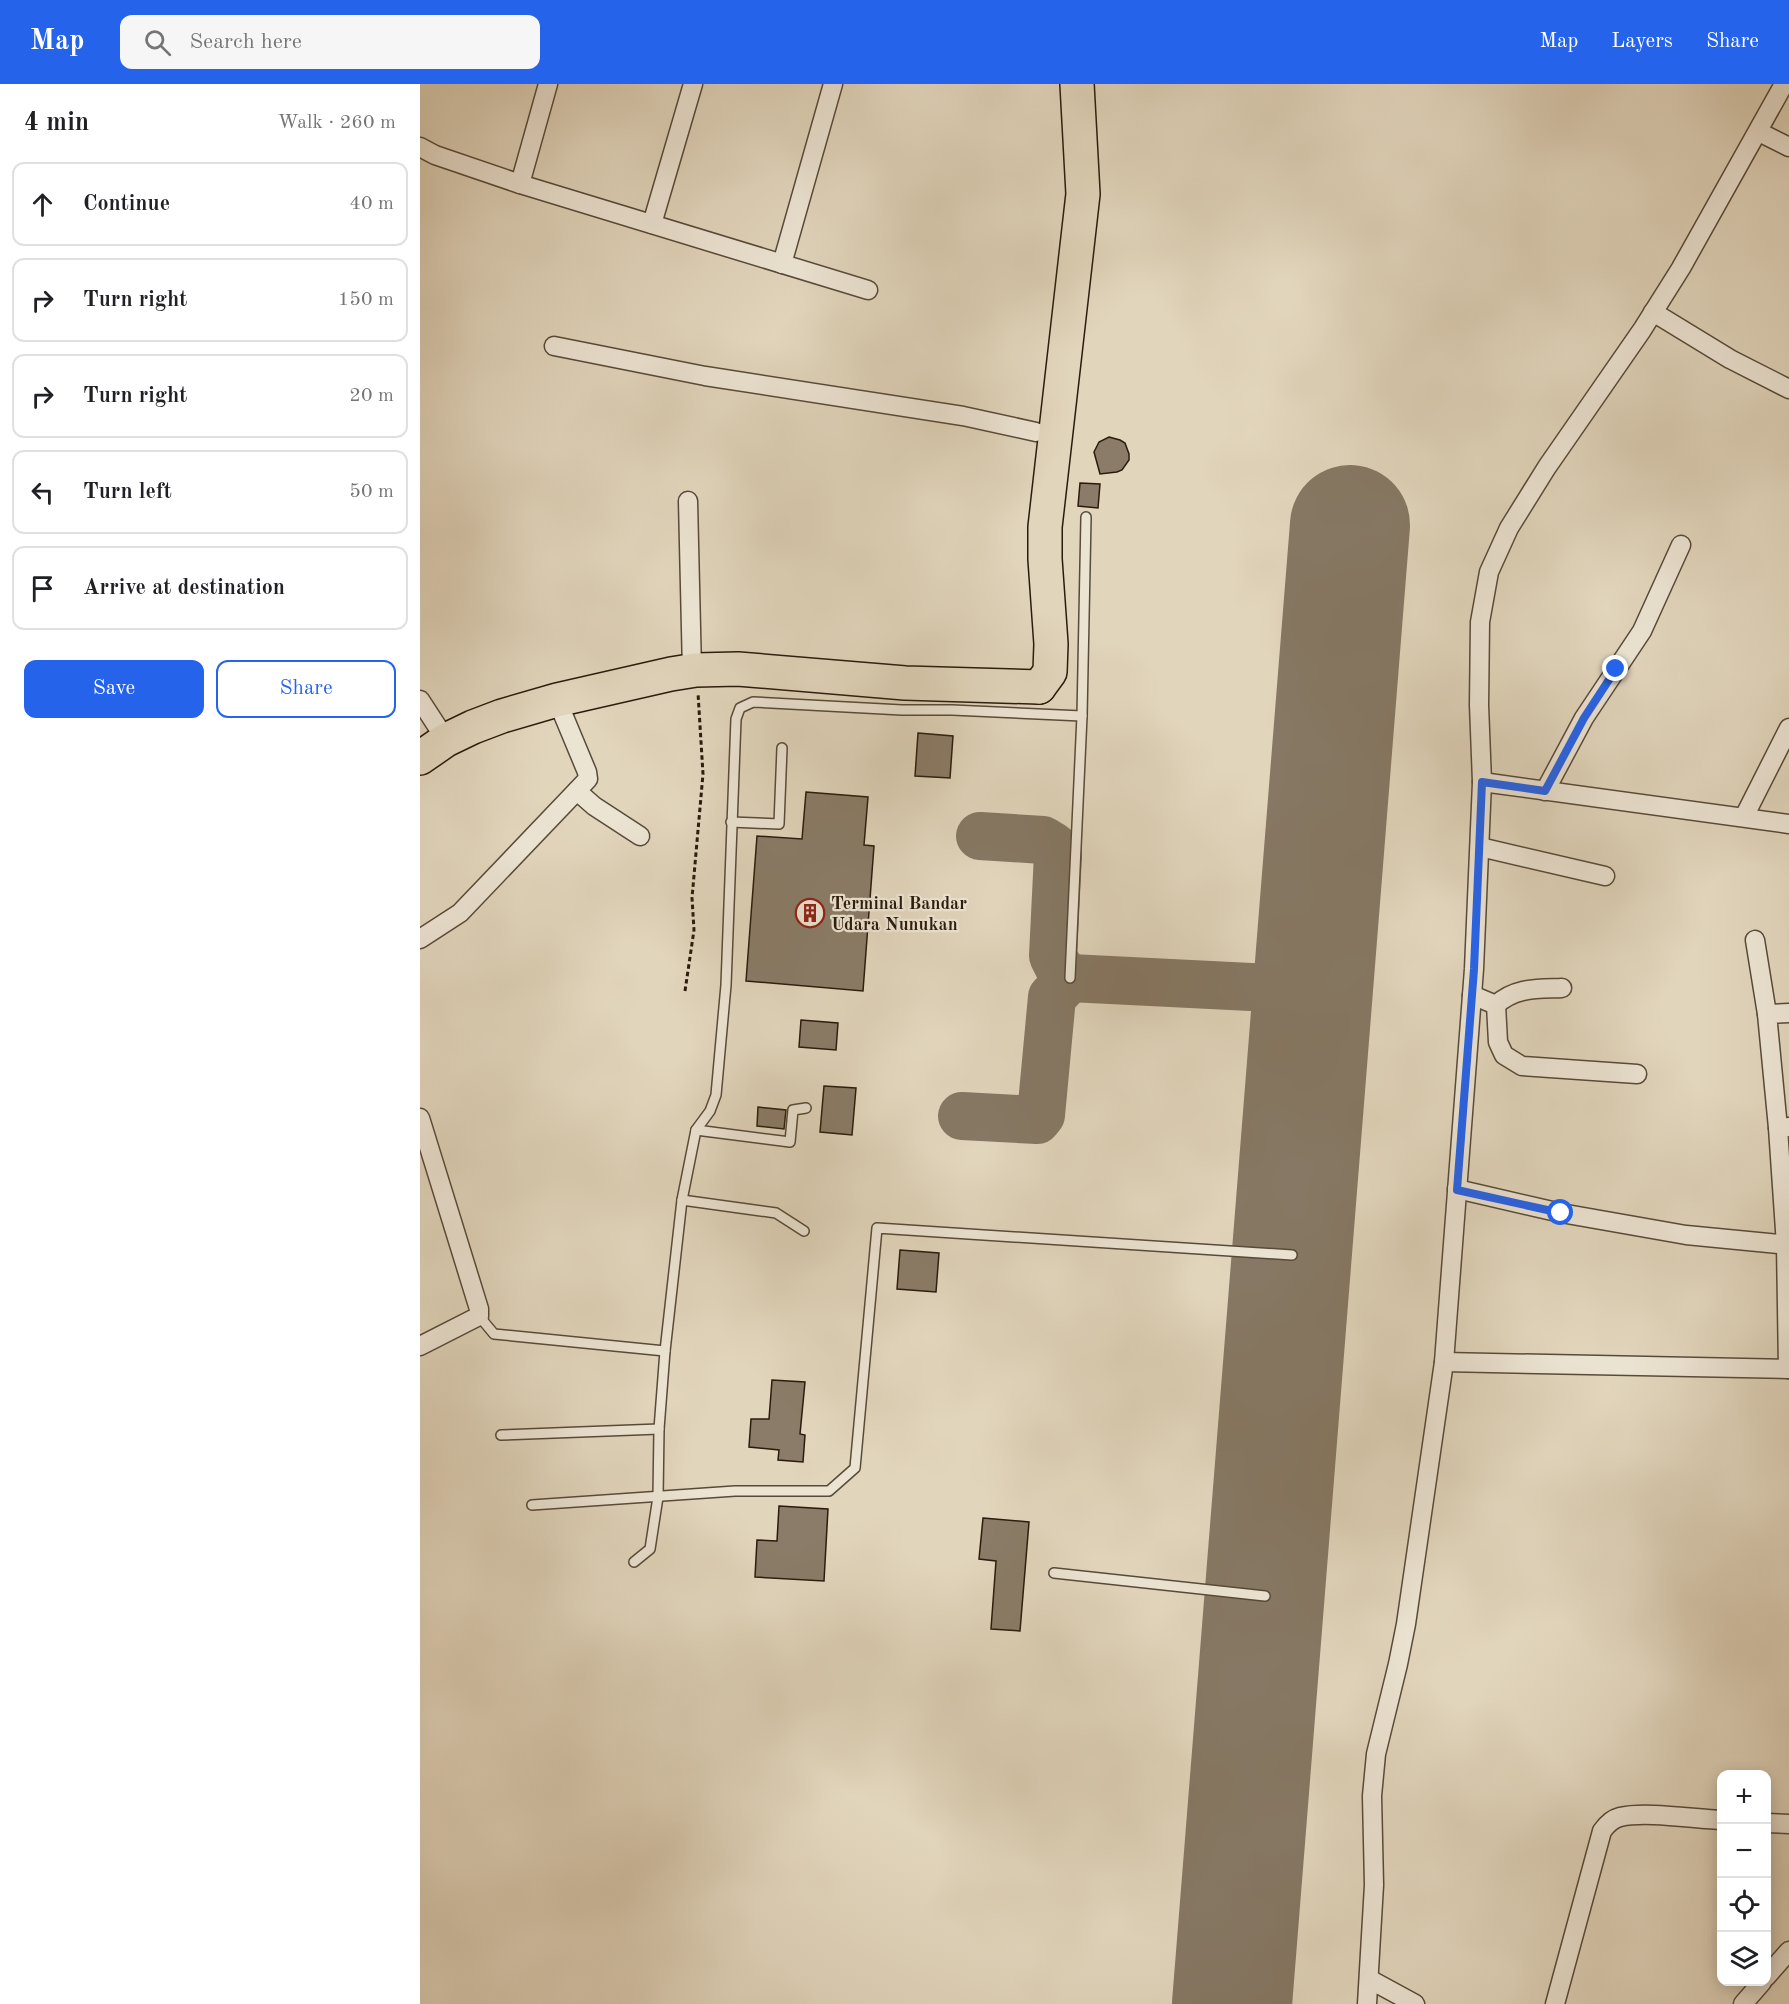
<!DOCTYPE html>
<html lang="en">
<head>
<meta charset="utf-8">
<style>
	:root { --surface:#fff; --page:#f6f6f6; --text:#202124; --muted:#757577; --line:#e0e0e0; --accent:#2563eb }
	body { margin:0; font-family:"Old Standard TT",serif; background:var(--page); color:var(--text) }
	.controls { position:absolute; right:18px; bottom:18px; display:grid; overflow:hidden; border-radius:12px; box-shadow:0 3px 15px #0003 }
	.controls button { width:54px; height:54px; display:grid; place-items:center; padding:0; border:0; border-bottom:2px solid var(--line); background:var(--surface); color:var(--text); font:30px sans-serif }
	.stop { position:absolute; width:18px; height:18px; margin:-14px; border:4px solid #2563eb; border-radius:50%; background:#fff }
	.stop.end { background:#2563eb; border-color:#fff; box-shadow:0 2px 6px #0008 }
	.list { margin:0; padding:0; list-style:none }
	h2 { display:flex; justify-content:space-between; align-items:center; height:78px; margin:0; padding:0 24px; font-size:26px }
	h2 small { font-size:20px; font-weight:400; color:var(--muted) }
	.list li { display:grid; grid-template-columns:39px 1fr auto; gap:18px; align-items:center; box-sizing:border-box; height:84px; margin:0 12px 12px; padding:0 12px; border:2px solid var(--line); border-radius:12px }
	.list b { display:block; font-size:22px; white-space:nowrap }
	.list em { font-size:20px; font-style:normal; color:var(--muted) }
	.actions { display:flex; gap:12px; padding:18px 24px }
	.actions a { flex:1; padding:14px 0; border:2px solid var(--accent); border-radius:12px; text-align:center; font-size:21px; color:var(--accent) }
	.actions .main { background:var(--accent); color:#fff }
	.icon { flex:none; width:33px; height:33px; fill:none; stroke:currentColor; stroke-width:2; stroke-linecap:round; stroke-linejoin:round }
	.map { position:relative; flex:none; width:1369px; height:1920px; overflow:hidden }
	header { display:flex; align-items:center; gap:36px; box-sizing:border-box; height:84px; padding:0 30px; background:var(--accent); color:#fff }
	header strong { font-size:28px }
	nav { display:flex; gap:33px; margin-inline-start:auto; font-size:21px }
	.search { width:420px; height:54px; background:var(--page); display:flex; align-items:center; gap:15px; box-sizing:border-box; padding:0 21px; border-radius:12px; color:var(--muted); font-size:22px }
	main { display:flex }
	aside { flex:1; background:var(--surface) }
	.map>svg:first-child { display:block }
</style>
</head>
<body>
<header>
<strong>Map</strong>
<div class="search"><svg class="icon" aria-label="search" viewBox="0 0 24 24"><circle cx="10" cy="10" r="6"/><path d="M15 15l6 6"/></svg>Search here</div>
<nav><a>Map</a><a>Layers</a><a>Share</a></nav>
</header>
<main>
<aside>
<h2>4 min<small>Walk · 260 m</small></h2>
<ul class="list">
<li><svg class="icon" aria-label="ahead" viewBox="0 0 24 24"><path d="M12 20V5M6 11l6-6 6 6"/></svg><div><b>Continue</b></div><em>40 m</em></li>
<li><svg class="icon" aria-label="right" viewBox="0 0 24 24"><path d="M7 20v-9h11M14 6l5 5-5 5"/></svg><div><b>Turn right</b></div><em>150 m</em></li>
<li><svg class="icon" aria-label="right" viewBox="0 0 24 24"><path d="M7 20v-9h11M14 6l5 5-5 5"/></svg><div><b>Turn right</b></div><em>20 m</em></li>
<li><svg class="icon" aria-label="left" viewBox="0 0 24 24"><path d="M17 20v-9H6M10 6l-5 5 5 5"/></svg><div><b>Turn left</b></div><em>50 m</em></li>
<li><svg class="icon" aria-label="arrive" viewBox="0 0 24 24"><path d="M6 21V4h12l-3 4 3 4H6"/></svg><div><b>Arrive at destination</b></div></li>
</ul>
<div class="actions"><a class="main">Save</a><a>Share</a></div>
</aside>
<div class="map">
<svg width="1369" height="1920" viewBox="0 0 1369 1920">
	<rect width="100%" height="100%" fill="#e1d5bc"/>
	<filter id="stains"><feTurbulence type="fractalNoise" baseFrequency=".00333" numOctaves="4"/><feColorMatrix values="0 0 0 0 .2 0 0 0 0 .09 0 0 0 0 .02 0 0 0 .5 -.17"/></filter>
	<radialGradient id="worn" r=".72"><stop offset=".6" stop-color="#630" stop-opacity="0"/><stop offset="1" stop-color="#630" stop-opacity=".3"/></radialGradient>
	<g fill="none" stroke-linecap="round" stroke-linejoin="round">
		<g stroke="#867864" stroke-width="48">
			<polyline points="560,752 623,756 633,762 638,770 633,872 639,884 650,894 851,904 879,887 896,869"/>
			<polyline points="851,904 872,920 890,945"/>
			<polyline points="542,1032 617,1036 621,1031 632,913 650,894"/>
		</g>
		<polyline stroke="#867864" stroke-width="120" points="812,1920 930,441"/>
	</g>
	<g fill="#8a7c68" stroke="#2b1b0d" stroke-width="1.5">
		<polygon points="689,353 700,356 705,359 709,370 709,376 702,386 697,388 680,390 674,368 679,358"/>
		<polygon points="660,399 680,400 678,424 658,422"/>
		<polygon points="498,649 533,652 530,694 495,692"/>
		<polygon points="386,708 448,713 444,761 454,762 443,907 326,897 337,752 382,755"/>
		<polygon points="381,936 418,939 416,966 379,963"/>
		<polygon points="404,1002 436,1004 432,1051 400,1048"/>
		<polygon points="338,1023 366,1026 364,1045 337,1042"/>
		<polygon points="480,1166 519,1169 516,1208 477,1205"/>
		<polygon points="352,1296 385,1298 380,1350 385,1351 383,1378 358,1376 359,1366 329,1363 331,1335 349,1335"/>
		<polygon points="359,1422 408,1425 404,1497 335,1493 337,1456 357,1457"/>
		<polygon points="563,1434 609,1438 600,1547 571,1545 576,1477 559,1475"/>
	</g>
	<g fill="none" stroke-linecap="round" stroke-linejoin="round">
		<g stroke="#584a39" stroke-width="12">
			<g id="lane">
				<polyline points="311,738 359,740 362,664"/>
				<polyline points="650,894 662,632 666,433"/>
				<polyline points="276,1046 370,1058 373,1026 386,1024"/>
				<polyline points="262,1116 356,1129 384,1147"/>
				<polyline points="59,1232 74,1250 245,1267"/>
				<polyline points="81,1351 239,1345"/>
				<polyline points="112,1421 315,1407 409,1407 435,1384 457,1144 872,1171"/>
				<polyline points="214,1478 230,1465 238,1413 239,1345 245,1267 262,1116 276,1046 290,1027 296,1011 306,901 316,635 320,624 333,618 482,626 532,626 662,632"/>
				<polyline points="634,1489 845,1512"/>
			</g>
		</g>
		<g stroke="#584a39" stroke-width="21">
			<g id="street">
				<polyline points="1339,48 1369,63"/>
				<polyline points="0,63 15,71 100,100 448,206"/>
				<polyline points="100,100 128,0"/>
				<polyline points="232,140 273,0"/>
				<polyline points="362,180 413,0"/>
				<polyline points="1233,228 1310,275 1369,305"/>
				<polyline points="134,262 285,292 543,332 616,348"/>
				<polyline points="268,417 272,587"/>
				<polyline points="0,616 26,656"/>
				<polyline points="1062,698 1369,740"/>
				<polyline points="157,707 174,722 220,752"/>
				<polyline points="1125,707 1164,634 1222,547 1261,461"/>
				<polyline points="1324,733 1369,644"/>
				<polyline points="1060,763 1185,792"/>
				<polyline points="0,855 40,829 168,695 167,688 137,616"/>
				<polyline points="1335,856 1347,930"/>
				<polyline points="1052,911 1076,921 1078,958 1084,971 1102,982 1217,990"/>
				<path d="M1076,921C1095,903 1118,905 1142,904"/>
				<polyline points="0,1034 59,1225 59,1232 0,1262"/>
				<polyline points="1358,1044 1347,930 1369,929"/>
				<polyline points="1037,1105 1141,1129 1266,1151 1369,1161"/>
				<polyline points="1024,1278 1369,1285"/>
				<polyline points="1368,1285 1366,1161 1358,1044 1369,1043"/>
				<polyline points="1346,1739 1369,1740"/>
				<polyline points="1346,1893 1369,1867"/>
				<polyline points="949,1895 995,1920"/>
				<polyline points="947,1920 954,1801 952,1712 956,1670 978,1580 986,1540 1024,1278 1054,885 1062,698 1059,621 1060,538 1069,488 1089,444 1127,383 1222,246 1261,184 1364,0"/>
				<path d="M1135,1920L1182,1747C1187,1740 1192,1735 1200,1733C1226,1727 1274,1735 1302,1736"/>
				<polyline points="1323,1920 1342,1898"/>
			</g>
		</g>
		<g stroke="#2b1b0d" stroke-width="36">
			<g id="highway">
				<polyline points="619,603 630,588 631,560 625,475 625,443 663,110 657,0"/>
				<polyline points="0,674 26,656 53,643 82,632 137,616 251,590 276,586 318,585 485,599 619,603"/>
			</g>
		</g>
		<polyline stroke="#2b1b0d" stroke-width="3" stroke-dasharray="4.5 3" stroke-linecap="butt" points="265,907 274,846 272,814 283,690 278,609"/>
		<use href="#lane" stroke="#ece4d3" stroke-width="9"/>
		<use href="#street" stroke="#ece4d3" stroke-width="18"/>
		<use href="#highway" stroke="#e1d5bc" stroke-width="33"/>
	</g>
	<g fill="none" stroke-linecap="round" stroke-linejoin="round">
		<polyline stroke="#2563eb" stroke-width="8" points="1141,1129 1037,1106 1054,885 1062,698 1125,707 1164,634 1196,585"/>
	</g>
	<defs>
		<g id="building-ring" transform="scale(1.5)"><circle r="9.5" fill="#ece4d3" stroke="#8f2418" stroke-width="1.5"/><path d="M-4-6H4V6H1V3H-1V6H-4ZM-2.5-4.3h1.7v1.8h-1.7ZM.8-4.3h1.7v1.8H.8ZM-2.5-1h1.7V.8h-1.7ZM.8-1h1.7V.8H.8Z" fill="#8f2418"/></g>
	</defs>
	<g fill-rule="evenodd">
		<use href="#building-ring" x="390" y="829"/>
	</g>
	<g text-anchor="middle" stroke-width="4.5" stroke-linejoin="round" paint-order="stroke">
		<g font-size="18" font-weight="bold" fill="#2b1b0d" stroke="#ece4d3" text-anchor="start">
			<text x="411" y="825">Terminal Bandar<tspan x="411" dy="21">Udara Nunukan</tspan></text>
		</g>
	</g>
	<rect width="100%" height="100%" filter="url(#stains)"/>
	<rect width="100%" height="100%" fill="url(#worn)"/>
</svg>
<div class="controls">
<button>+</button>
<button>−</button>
<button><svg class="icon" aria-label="locate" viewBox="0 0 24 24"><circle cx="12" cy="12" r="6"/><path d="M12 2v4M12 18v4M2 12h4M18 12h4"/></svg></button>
<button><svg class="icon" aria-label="layers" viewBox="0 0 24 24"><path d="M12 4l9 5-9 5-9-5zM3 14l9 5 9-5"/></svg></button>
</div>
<div class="stop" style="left:1141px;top:1129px"></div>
<div class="stop end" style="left:1196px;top:585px"></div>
</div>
</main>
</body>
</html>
